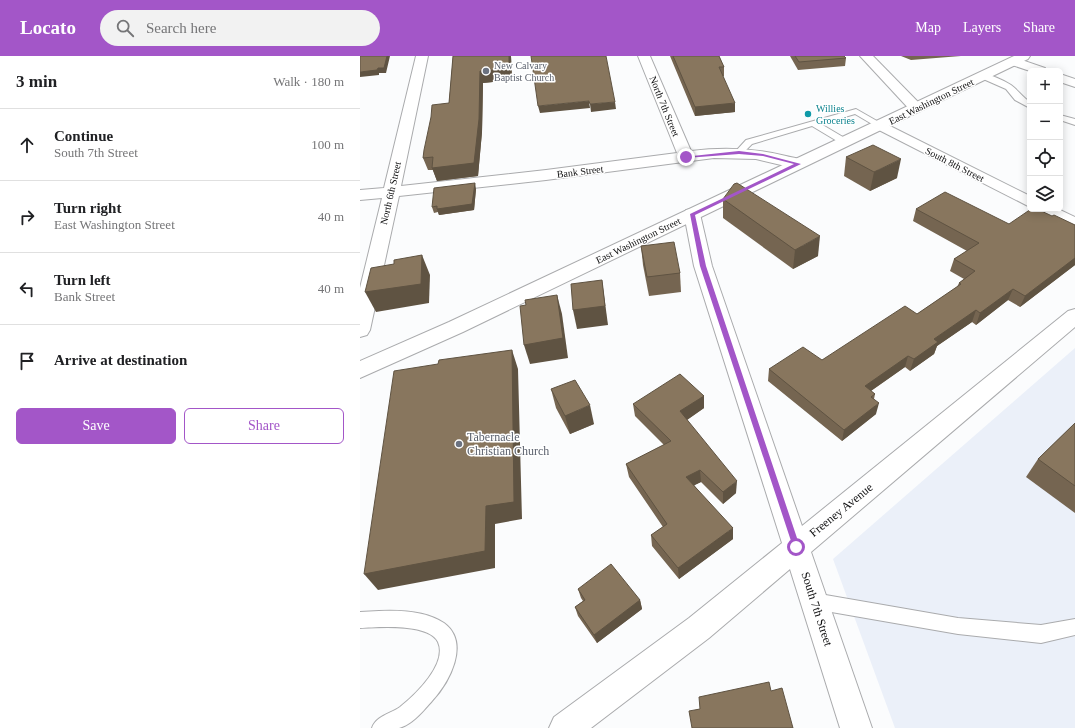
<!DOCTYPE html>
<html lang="en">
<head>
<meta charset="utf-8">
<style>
	:root { --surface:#fff; --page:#f2f2f2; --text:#202124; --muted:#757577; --line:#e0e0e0; --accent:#a356c8 }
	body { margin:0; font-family:Georgia,serif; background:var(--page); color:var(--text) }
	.controls { position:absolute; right:12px; top:12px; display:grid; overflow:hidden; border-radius:6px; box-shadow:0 2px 10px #0003 }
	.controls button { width:36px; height:36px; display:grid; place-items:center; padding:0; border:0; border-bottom:1px solid var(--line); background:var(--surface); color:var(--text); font:20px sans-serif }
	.stop { position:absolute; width:12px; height:12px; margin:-9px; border:3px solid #a356c8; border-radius:50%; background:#fff }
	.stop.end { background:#a356c8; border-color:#fff; box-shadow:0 1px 4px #0008 }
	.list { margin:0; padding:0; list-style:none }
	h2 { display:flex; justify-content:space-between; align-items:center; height:52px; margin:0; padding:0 16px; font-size:17px }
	h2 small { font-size:13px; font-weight:400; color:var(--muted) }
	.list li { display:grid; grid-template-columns:26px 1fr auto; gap:12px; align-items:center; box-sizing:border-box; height:72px; padding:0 16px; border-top:1px solid var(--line) }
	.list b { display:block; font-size:15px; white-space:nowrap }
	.list p { margin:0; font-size:13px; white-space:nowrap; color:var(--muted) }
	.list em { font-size:13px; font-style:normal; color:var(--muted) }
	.actions { display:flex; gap:8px; padding:12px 16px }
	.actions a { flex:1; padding:9px 0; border:1px solid var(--accent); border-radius:6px; text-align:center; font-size:14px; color:var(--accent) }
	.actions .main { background:var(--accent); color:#fff }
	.icon { flex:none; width:22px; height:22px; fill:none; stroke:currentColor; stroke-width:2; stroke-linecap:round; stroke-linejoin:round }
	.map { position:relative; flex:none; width:715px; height:672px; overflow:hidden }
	header { display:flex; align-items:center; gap:24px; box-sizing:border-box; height:56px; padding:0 20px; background:var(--accent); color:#fff }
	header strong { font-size:19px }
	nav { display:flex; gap:22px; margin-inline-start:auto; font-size:14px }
	.search { width:280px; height:36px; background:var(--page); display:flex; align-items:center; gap:10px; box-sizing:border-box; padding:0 14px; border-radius:22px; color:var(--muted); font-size:15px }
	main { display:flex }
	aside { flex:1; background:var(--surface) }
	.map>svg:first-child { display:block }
</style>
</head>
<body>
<header>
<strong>Locato</strong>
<div class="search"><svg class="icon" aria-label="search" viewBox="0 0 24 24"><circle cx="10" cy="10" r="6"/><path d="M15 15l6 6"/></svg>Search here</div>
<nav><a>Map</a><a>Layers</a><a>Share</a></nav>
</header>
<main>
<aside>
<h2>3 min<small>Walk · 180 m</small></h2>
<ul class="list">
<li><svg class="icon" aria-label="ahead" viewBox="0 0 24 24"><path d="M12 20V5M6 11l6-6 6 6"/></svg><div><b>Continue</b><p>South 7th Street</p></div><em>100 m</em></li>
<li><svg class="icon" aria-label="right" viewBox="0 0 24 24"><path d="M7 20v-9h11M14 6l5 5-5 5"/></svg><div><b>Turn right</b><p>East Washington Street</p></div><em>40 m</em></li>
<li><svg class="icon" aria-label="left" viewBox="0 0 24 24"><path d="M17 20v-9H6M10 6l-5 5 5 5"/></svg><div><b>Turn left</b><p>Bank Street</p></div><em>40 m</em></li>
<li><svg class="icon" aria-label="arrive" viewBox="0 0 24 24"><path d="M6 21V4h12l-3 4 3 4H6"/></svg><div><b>Arrive at destination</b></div></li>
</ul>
<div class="actions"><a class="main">Save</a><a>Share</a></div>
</aside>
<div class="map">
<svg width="715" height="672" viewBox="0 0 715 672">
	<rect width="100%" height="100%" fill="#fbfcfd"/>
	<polygon fill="#ebf0f9" points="715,292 715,672 535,672 473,503"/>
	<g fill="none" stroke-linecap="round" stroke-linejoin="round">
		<g stroke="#aaabad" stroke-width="2">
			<g id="service">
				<path d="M621,18C629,17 645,25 651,29C658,34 662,41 670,46V52L655,44L646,33L621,22Z"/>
				<polygon points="496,53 524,69 520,72 517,71 495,58 461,68 488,84 488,88 482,88 452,70 392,88 382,98 376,98 375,96 386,84"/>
				<polygon points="700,59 715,63 715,69 700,64"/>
				<polygon points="454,537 598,562 681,569 715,563 715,579 681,587 598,578 454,553 448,551 446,545 448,539"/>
				<path d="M19,555C40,554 66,555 84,567C111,587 89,627 72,645C64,654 52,669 39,672C31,672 20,672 12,672C16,660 30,658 40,651C55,639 88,608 78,586C69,567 18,571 0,572V556Z"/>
			</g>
		</g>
		<g stroke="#aaabad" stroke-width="2">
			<g id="minor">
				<path d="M56,0H68L41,130L186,114L317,97L278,0H290L331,95C364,91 394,92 426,100C433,102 442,102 446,108L443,111L438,113L396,103L354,102L186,124L39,140L10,274L7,279L0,281V232L22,142L0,144V134L24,132Z"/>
				<polygon points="500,0 513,0 561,49 563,52 561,55 551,55"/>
				<polygon points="653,1 685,12 687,15 670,15 649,8 647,5"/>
				<polygon points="700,18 715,23 715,31 700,26"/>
				<polygon points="520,65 670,140 670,151 515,72 513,69 515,66"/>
				<polygon points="332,153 338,154 340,158 352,210 442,470 708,255 715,253 715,271 451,496 512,672 480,672 430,513 349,582 231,672 189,672 194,661 329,562 422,487 334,210 324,158 326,154"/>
				<polygon points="677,153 698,153 715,161 715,173 679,157"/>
			</g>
		</g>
		<g stroke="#aaabad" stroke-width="2">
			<polygon id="secondary" points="654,0 670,0 668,3 103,276 0,322 0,305 89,266"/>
		</g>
		<use href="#service" fill="#fff" fill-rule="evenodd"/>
		<use href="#minor" fill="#fff" fill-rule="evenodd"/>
		<use href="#secondary" fill="#fff" fill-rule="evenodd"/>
	</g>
	<g fill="#756551">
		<polygon points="93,0 151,0 152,24 123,27 122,76 118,120 77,125 73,114 68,114 63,102 89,47"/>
		<polygon points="310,0 359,0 364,11 364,20 363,20 375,56 335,60"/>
		<polygon points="430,0 484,0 486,2 485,10 438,14"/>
		<polygon points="541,0 601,0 551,4"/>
		<polygon points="486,101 537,122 510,135 484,120"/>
		<polygon points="116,133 114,154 79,159 78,156 74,157 72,151"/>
		<polygon points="363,143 458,200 433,213 363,162"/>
		<polygon points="556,153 649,168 692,160 715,169 715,209 660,251 648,244 616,269 612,266 577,290 574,298 550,315 545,311 511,335 515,338 514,343 516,358 482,385 408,325 409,313 462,304 557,258 597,231 599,227 604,223 590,215 594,203 607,195 553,165"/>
		<polygon points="281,190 320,217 321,236 289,240 283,209"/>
		<polygon points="191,333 234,368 210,378 196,352"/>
		<polygon points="344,340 344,352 327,364 376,437 363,448 341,426 334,429 373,483 319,523 292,490 291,479 303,471 269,421 266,408 304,389 275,360 273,348"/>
		<polygon points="715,367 715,457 666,421 678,403"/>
		<polygon points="218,533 280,544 282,553 237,587 218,560 215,551 223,545 221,542"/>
	</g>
	<g fill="#5f5342">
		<polygon points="27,0 30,0 26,17 19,17 19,19 0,21 0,16 18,12"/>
		<polygon points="149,0 151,0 152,24 123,27 122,76 118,120 77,125 72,112 120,15"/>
		<polygon points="229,45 230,52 180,57 178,50"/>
		<polygon points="255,46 256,53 231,56 230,48"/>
		<polygon points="375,47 375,56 335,60 335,51"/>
		<polygon points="541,103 537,122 510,135 514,116"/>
		<polygon points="115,127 116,133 114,154 79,159 77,153"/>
		<polygon points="460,180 458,200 433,213 435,194"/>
		<polygon points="62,199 70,219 69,247 16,256 5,236"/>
		<polygon points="715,202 715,209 660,251 665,240"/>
		<polygon points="242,224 248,269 217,273 213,254"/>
		<polygon points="653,233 648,244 616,269 620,257"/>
		<polygon points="197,239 202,258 208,302 170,308 164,289"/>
		<polygon points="616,254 612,266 577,290 574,298 550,315 554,303 574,283"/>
		<polygon points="152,294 158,313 162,463 135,468 135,512 18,534 4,518 126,450"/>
		<polygon points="548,300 545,311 502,341 505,330"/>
		<polygon points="344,340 344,352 321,368 320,355"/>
		<polygon points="519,347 516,358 482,385 484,374"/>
		<polygon points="230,349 234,368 210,378 205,360"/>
		<polygon points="340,414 341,426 327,433 326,421"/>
		<polygon points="377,425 376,437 363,448 363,436"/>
		<polygon points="373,472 373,483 319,523 318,512"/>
		<polygon points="280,544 282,553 237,587 234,579"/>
	</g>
	<g fill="#88765e" stroke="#5f5342">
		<polygon points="0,0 27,0 24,12 18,12 17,14 0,16"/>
		<polygon points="93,0 149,0 149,13 120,15 119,63 114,107 72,112 73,101 63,102 64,94 71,61 72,49 89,47"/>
		<polygon points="171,0 246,0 255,46 230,48 229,45 178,50"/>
		<polygon points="313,0 359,0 364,11 359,11 375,47 335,51"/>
		<polygon points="435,0 484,0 486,2 439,6"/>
		<polygon points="513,89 541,103 514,116 486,101"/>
		<polygon points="115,127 112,148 77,153 77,150 72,151 74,132"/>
		<polygon points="377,127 460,180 435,194 363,143 374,128"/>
		<polygon points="585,136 649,168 671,153 677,153 692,160 694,159 715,169 715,202 665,240 653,233 620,257 616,254 574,283 578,286 554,303 548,300 505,330 515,338 511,341 519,347 484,374 409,313 443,291 462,304 545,250 557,258 601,228 599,227 615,215 594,203 619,187 556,153"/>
		<polygon points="314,186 320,217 287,221 281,190"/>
		<polygon points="62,199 61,228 5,236 11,212 34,208 34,204"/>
		<polygon points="242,224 245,250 213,254 211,228"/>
		<polygon points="197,239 203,282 164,289 160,250 166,249 165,244"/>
		<polygon points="152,294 154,446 126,450 125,495 4,518 34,315 78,308 79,304"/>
		<polygon points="320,318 344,340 320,355 377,425 363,436 340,414 326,421 373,472 318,512 291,479 307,468 266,408 311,385 273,348"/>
		<polygon points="215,324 230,349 205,360 191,333"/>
		<polygon points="715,367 715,430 678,403"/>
		<polygon points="251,508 280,544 234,579 215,551 225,544 218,533"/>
		<polygon points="409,626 411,635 422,632 433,672 332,672 329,655 340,653 339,641"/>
	</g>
	<polygon fill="#a356c8" points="379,95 403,98 441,108 335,159 346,210 440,491 436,495 433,491 340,210 330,158 434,108 403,100 379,98 326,102 323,101"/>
	<g fill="#6b7280" stroke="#fff" stroke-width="1.5">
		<circle cx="126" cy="15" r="4"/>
		<circle cx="99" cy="388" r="4"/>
	</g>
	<circle fill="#0f9aa8" stroke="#fff" stroke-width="1.5" cx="448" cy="58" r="4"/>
	<g text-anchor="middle" stroke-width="3" stroke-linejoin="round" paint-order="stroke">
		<g font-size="10" fill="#5b616d" stroke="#fff" text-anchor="start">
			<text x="134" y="13">New Calvary<tspan x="134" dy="12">Baptist Church</tspan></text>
		</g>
		<g font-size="10" fill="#101011" stroke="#fff">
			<text transform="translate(571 45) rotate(-26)" y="4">East Washington Street</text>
			<text transform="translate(305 50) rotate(68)" y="4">North 7th Street</text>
			<text transform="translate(595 108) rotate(27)" y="4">South 8th Street</text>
			<text transform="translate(220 115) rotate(-7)" y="4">Bank Street</text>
			<text transform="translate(30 137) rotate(-77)" y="4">North 6th Street</text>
			<text transform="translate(278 184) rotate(-26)" y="4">East Washington Street</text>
		</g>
		<g font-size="10" fill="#0d838f" stroke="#fff" text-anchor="start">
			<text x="456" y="56">Willies<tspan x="456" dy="12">Groceries</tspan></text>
		</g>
		<g font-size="12" fill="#5b616d" stroke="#fff" text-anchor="start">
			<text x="107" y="385">Tabernacle<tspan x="107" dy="14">Christian Church</tspan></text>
		</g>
		<g font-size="12" fill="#101011" stroke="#fff">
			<text transform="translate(481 454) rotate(-39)" y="4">Freeney Avenue</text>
			<text transform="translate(457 553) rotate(72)" y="4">South 7th Street</text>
		</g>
	</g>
</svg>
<div class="controls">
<button>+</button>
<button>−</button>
<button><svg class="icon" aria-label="locate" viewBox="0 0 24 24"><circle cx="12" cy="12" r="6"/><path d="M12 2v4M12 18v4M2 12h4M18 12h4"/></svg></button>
<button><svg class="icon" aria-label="layers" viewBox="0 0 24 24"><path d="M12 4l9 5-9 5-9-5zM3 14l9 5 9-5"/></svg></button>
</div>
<div class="stop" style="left:436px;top:491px"></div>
<div class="stop end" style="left:326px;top:101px"></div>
</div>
</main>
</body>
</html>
